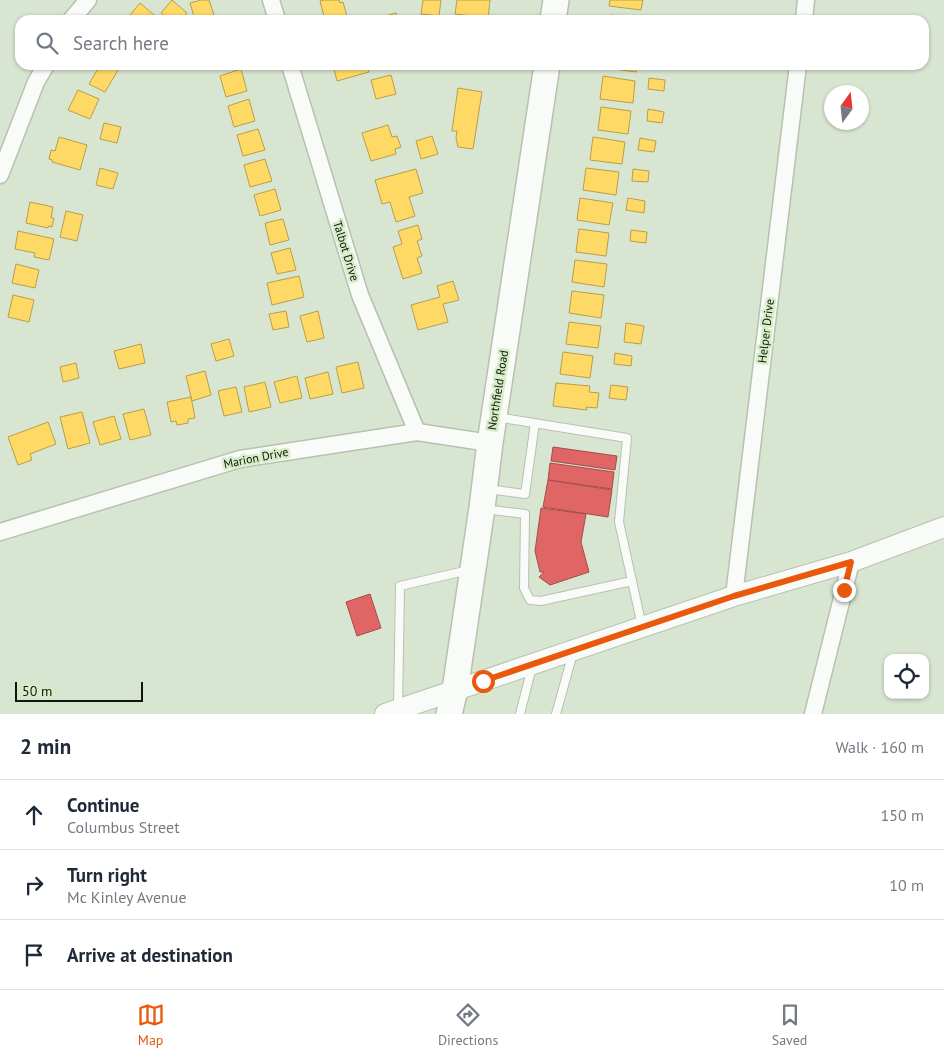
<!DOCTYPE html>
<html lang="en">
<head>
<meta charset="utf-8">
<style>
	:root { --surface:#fff; --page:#f2f2f3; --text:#1f2937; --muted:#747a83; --line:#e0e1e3; --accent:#ea580c }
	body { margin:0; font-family:"PT Sans",sans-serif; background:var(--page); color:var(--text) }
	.controls { position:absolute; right:15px; bottom:15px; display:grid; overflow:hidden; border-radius:10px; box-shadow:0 1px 4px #0004 }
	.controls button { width:45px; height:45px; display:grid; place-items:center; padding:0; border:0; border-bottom:1px solid var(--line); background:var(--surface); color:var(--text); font:25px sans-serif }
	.compass { position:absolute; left:824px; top:85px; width:45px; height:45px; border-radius:50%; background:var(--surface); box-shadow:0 1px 4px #0004; rotate:15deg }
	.scale { position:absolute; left:15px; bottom:12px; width:128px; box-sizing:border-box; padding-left:5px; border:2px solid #0f170a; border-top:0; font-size:14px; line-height:18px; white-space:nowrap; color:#0f170a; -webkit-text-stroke:4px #d6edc8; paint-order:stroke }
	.stop { position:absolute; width:15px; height:15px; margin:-11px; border:4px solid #ea580c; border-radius:50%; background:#fff }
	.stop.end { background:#ea580c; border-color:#fff; box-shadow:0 1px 5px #0008 }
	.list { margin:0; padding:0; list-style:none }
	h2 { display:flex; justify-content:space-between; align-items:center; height:65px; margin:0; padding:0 20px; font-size:21px }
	h2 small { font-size:16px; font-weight:400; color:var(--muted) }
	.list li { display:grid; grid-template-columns:32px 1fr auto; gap:15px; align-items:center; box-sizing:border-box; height:70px; padding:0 20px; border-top:1px solid var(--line) }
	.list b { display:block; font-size:19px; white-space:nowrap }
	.list p { margin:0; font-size:16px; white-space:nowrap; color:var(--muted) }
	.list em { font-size:16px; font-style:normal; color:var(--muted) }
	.icon { flex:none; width:28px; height:28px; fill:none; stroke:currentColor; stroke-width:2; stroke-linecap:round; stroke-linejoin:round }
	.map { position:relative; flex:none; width:944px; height:714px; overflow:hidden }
	.search { position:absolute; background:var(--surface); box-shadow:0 1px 4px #0004; left:15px; right:15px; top:15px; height:55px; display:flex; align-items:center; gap:12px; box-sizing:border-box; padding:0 18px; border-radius:15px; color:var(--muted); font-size:19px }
	.sheet { height:275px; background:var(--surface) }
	nav { display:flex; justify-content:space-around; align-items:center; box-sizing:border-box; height:70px; border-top:1px solid var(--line); background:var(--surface); font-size:14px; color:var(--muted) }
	nav a { display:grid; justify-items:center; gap:2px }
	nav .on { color:var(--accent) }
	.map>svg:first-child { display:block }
</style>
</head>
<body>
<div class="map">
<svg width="944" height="714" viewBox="0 0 944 714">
	<rect width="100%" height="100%" fill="#d8e5d0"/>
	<g fill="#ffd966" stroke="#b79f4a">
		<polygon points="172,0 187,13 181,20 170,20 161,13"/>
		<polygon points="201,0 209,0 214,15 195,20 190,3"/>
		<polygon points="324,0 339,0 340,3 343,2 348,20 325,20 320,1"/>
		<polygon points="423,0 441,0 439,16 421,14"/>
		<polygon points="457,0 490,0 488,18 455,14"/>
		<polygon points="610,0 643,0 641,10 609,6"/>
		<polygon points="140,3 160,20 126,20"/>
		<polygon points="396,13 398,20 375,20 375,19"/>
		<polygon points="610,15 643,20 610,20"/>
		<polygon points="664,16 683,19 683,20 664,20"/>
		<polygon points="95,65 121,65 105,92 89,84 99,67"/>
		<polygon points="333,65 367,65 369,72 337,81"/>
		<polygon points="608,65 637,65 636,72 607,68"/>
		<polygon points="241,69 247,91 226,97 220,76"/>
		<polygon points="391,75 396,94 376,99 371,80"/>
		<polygon points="603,76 635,81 633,103 600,99"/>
		<polygon points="649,78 665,80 664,91 648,89"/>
		<polygon points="458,88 482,92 473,149 458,147 456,138 457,131 452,131"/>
		<polygon points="78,90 99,99 90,119 68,110"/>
		<polygon points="249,99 255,121 234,127 228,106"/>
		<polygon points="601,107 631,111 628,134 598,130"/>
		<polygon points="648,109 664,112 662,123 647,121"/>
		<polygon points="104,123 121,127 117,143 100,139"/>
		<polygon points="388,125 392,137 397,136 401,147 395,149 396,154 371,161 362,133"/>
		<polygon points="258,129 265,150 243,156 237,135"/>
		<polygon points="432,136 438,154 421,159 416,141"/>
		<polygon points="59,137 87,145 80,170 52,162 52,160 49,159 51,150 55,151"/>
		<polygon points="593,137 625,142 622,164 590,160"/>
		<polygon points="640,138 656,141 654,152 638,150"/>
		<polygon points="265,159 272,181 250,187 244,165"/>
		<polygon points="100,168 118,173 113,189 96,185"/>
		<polygon points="586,168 619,172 616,195 583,190"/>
		<polygon points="416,169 423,193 409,197 415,216 396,222 390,202 382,204 375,180"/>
		<polygon points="633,169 649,171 648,182 632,181"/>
		<polygon points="275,189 281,210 260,216 254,195"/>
		<polygon points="580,198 613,203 609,225 577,220"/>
		<polygon points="628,198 645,201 644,213 626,210"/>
		<polygon points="30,202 53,207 51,218 54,218 52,227 49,226 48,228 26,223"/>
		<polygon points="66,211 83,215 77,241 60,237"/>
		<polygon points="283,219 289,240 270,245 265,223"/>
		<polygon points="418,225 422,239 417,241 422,256 417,258 422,273 403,279 393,247 402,244 398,231"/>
		<polygon points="579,229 609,233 606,256 576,252"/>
		<polygon points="631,230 647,232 646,243 630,241"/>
		<polygon points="18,231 54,239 49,260 34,257 35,253 15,249"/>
		<polygon points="290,248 296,270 277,274 271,253"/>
		<polygon points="575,260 607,264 604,287 572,282"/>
		<polygon points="16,264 39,270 35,288 12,283"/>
		<polygon points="299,276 304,297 272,305 267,283"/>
		<polygon points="453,281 459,300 443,304 448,322 418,330 411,305 440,297 437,286"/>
		<polygon points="572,291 604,295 601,318 569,313"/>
		<polygon points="13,295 34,300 29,322 8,317"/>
		<polygon points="286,311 289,327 273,330 269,314"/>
		<polygon points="318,311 324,338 307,342 300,316"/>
		<polygon points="569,322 601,326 598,348 566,344"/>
		<polygon points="626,323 644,326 641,344 624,342"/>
		<polygon points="229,339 234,356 216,361 211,344"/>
		<polygon points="141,344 145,363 119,369 114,351"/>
		<polygon points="563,352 593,356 590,378 560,374"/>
		<polygon points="615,353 632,356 631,366 614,364"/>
		<polygon points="358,362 364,388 342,393 336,367"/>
		<polygon points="76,363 79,378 63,382 60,367"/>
		<polygon points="205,371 211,395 192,401 186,376"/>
		<polygon points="328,372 333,394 310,399 305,378"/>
		<polygon points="297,376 302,398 280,403 274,382"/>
		<polygon points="265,382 271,407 249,412 244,387"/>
		<polygon points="556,383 590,386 589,392 599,393 597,408 586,407 587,410 553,406"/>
		<polygon points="611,385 628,387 626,400 609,398"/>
		<polygon points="236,387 242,412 224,416 218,391"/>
		<polygon points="191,397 195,418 188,419 188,423 177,425 176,421 171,422 167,402"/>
		<polygon points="144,409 151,435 130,440 123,414"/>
		<polygon points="82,412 90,443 68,449 60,417"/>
		<polygon points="114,416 121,439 100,445 93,422"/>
		<polygon points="48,422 56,444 30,454 32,460 18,465 8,437"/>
	</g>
	<g fill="#e06666" stroke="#a14e4a">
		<polygon points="553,447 617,456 615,470 551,461"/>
		<polygon points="550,463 614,472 612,489 548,480"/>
		<polygon points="548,480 612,490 608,517 543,507"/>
		<polygon points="541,508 586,514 581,542 589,572 550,585 539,577 544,572 540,572 535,551"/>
		<polygon points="370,594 381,628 357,636 346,602"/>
	</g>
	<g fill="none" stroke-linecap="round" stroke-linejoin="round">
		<g stroke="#b7c1b1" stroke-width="10">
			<g id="service">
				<polyline points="496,417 627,438 619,522 642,626"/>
				<polyline points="487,489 525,494 535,423"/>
				<polyline points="484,509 525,514 524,588 530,600 541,601 632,581"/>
				<polyline points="398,709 400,586 469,570"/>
				<polyline points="520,714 532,667"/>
				<polyline points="556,714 573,653"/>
			</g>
		</g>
		<g stroke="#b7c1b1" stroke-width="19">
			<g id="minor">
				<polyline points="271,0 277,20"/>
				<polyline points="71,20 88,0"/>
				<polyline points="804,20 806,0"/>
				<polyline points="290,65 360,295 417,432"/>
				<polyline points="0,175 36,82 46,65"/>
				<polyline points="0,532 240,459 417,432 490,443"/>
				<polyline points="734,596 798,65"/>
				<polyline points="813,714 851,562"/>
			</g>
		</g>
		<g stroke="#b7c1b1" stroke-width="22">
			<polyline id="tertiary" points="385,714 734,596 851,562 944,527"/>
		</g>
		<g stroke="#b7c1b1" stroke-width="28">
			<g id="primary">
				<polyline points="553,20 556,0"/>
				<polyline points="449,714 455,690 482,508 490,443 547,65"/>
			</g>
		</g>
		<use href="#service" stroke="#f9fbf8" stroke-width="8"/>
		<use href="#minor" stroke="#f9fbf8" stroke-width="16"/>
		<use href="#tertiary" stroke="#f9fbf8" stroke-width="20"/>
		<use href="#primary" stroke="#f9fbf8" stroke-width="25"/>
	</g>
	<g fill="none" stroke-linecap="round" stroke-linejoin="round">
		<polyline stroke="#ea580c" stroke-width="6" points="483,681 734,596 851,562 844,590"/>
	</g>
	<g text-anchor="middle" stroke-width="5" stroke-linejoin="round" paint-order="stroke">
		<g font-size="12" fill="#0f170a" stroke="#d6edc8">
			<text transform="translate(346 251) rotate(73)" y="4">Talbot Drive</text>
			<text transform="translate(766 331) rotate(-83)" y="4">Helper Drive</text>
			<text transform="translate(498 390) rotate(-81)" y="4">Northfield Road</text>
			<text transform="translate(256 458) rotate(-11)" y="4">Marion Drive</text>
		</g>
	</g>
</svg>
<div class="controls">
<button><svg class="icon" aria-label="locate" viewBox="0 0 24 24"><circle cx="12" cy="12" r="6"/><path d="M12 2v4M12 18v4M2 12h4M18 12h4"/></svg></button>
</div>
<svg class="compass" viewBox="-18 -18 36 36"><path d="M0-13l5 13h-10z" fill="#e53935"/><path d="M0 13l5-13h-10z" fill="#747a83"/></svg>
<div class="scale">50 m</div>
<div class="stop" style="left:483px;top:681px"></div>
<div class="stop end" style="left:844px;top:590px"></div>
<div class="search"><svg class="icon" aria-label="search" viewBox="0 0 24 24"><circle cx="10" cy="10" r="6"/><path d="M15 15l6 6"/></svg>Search here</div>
</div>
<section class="sheet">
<h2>2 min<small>Walk · 160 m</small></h2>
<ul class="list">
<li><svg class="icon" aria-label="ahead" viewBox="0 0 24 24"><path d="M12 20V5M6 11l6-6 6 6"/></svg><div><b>Continue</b><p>Columbus Street</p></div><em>150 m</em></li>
<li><svg class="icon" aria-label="right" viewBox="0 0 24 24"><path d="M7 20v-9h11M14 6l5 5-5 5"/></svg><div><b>Turn right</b><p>Mc Kinley Avenue</p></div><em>10 m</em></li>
<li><svg class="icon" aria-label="arrive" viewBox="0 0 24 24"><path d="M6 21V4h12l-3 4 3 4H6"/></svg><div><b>Arrive at destination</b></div></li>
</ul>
</section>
<nav>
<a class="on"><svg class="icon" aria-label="map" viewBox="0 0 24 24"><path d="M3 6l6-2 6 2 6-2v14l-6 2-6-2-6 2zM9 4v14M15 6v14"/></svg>Map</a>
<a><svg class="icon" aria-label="directions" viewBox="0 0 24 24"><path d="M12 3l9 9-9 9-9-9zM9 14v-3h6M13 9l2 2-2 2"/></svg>Directions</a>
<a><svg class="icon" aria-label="saved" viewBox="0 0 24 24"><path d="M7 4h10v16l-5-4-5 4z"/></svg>Saved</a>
</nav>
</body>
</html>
